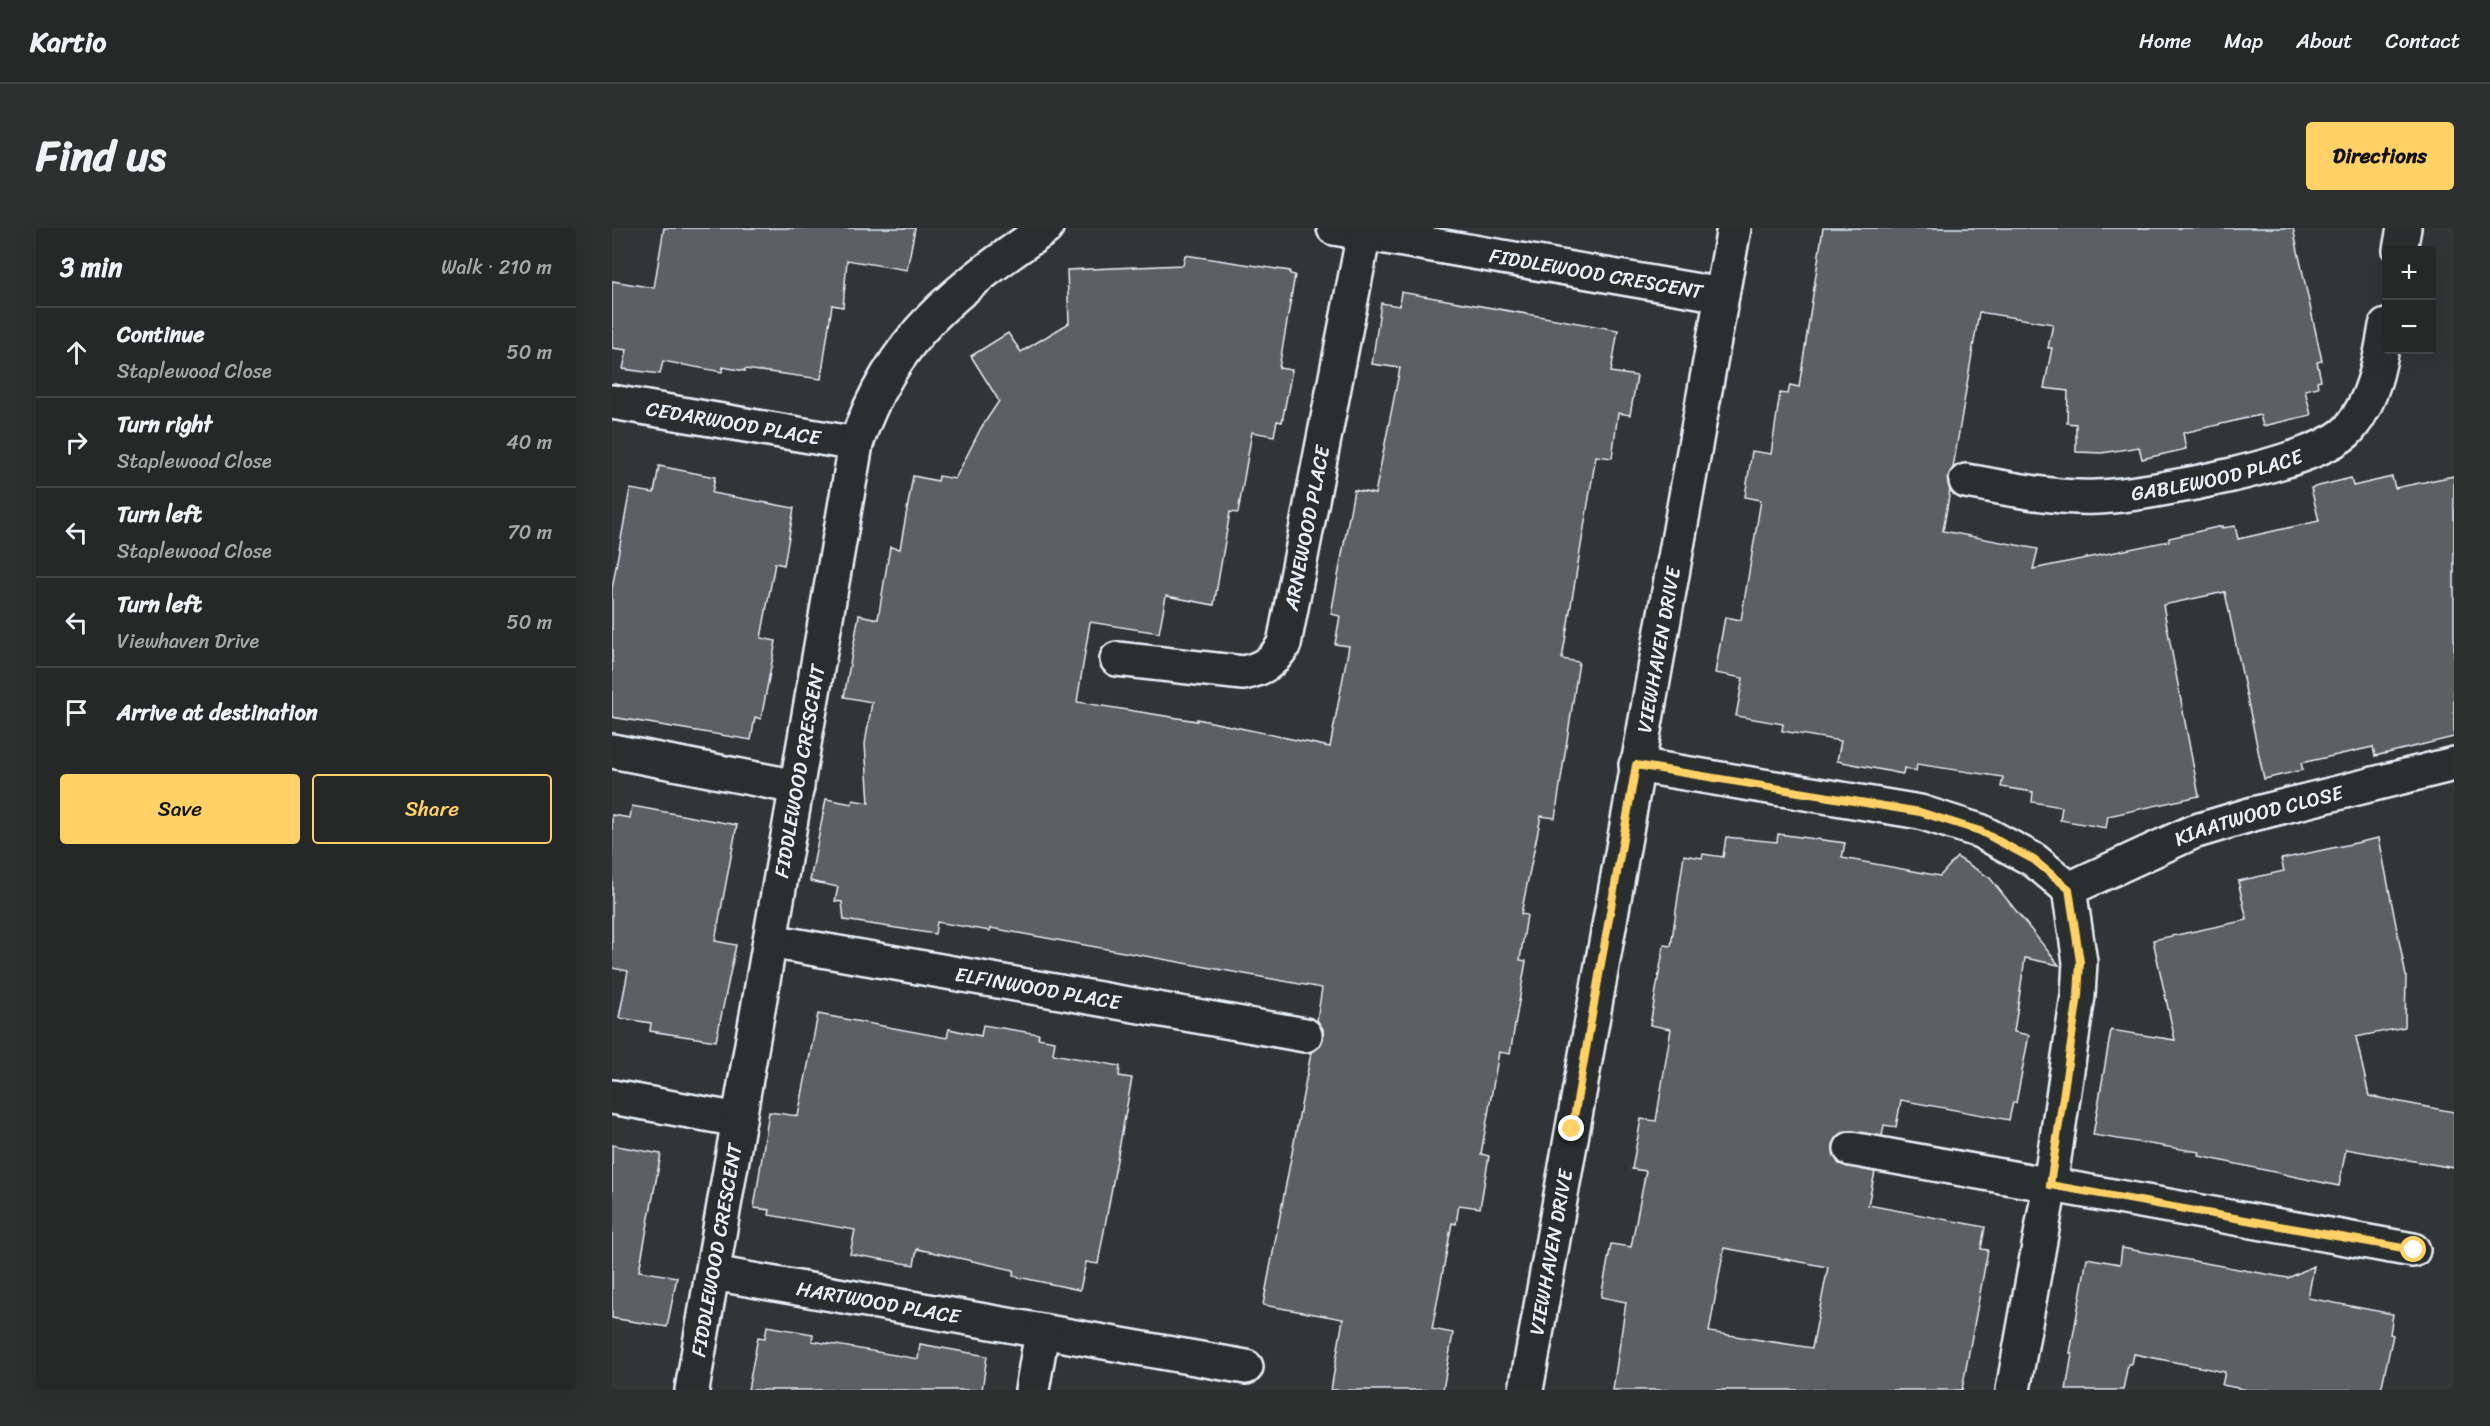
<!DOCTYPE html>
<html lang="en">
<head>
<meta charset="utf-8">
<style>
	:root { --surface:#262828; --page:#2e3030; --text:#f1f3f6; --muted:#a4a6a8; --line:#424445; --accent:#ffd166 }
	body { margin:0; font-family:Sriracha,sans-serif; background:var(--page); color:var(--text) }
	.controls { position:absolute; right:18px; top:18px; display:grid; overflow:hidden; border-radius:6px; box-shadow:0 6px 24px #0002 }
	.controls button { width:54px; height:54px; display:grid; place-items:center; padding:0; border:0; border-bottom:2px solid var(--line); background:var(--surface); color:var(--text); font:30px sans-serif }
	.stop { position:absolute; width:18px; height:18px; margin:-14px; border:4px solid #ffd166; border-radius:50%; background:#fff }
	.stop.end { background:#ffd166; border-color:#fff; box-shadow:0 2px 6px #0008 }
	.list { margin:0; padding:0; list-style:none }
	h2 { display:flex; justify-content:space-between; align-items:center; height:78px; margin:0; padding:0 24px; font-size:26px }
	h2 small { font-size:20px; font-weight:400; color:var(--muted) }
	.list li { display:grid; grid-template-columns:39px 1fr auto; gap:18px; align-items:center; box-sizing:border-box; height:90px; padding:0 24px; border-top:2px solid var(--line) }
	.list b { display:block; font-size:22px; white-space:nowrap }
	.list p { margin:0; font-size:20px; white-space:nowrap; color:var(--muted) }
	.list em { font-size:20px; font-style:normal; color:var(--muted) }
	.actions { display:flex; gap:12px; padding:18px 24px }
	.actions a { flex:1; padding:14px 0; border:2px solid var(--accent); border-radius:6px; text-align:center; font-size:21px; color:var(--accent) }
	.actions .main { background:var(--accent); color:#111 }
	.icon { flex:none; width:33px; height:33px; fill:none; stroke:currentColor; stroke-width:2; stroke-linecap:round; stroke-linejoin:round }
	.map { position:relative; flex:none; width:1842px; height:1162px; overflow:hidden; border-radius:6px }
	header { display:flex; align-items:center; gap:36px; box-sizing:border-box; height:84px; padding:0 30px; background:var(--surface); border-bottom:2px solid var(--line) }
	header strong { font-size:28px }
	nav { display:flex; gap:33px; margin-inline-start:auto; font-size:21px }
	.intro { display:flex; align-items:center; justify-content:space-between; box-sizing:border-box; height:144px; padding:0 36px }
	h1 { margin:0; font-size:42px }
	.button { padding:15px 27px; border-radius:6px; background:var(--accent); color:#111; font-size:21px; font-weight:700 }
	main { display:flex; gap:36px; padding:0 36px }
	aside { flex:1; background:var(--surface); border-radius:6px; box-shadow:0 6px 24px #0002 }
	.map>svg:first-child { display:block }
</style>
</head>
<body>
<header>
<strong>Kartio</strong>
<nav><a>Home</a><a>Map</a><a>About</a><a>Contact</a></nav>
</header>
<div class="intro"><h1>Find us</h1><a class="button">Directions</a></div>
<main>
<aside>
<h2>3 min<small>Walk · 210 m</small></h2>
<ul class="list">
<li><svg class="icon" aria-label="ahead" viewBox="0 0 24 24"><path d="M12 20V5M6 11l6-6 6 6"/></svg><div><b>Continue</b><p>Staplewood Close</p></div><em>50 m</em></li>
<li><svg class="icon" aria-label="right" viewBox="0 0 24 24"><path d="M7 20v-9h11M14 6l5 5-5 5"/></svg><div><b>Turn right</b><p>Staplewood Close</p></div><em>40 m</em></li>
<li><svg class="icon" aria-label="left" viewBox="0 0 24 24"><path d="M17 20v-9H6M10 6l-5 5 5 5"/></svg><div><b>Turn left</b><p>Staplewood Close</p></div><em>70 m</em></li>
<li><svg class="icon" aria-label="left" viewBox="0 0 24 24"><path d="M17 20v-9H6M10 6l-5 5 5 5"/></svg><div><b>Turn left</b><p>Viewhaven Drive</p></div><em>50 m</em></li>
<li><svg class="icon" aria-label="arrive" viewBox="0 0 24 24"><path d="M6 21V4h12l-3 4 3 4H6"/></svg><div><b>Arrive at destination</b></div></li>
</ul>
<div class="actions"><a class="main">Save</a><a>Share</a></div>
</aside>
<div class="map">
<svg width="1842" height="1162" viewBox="0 0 1842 1162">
	<rect width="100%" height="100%" fill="#323536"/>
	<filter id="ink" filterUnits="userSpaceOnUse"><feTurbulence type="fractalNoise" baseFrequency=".0167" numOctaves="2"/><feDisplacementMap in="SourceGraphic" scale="12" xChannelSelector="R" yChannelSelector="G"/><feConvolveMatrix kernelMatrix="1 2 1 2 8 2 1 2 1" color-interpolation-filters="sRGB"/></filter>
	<g filter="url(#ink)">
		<g fill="#5c6063" stroke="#e8f1f8" stroke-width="1.5" fill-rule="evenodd">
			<polygon points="52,0 303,0 295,42 235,32 231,79 220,77 209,151 133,141 133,143 111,139 110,144 51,133 48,146 11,141 15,122 0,120 0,53 42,60"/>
			<polygon points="1211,0 1681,0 1710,133 1705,134 1709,152 1705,153 1706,159 1693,162 1699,187 1651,198 1648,187 1571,205 1574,221 1530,231 1527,219 1490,225 1464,224 1464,196 1455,195 1456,163 1432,160 1440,120 1436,120 1441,96 1367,84 1341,240 1335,250 1338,262 1331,303 1426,321 1421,341 1557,313 1557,310 1610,298 1610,300 1623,298 1626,311 1707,293 1699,260 1739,250 1741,258 1780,249 1783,260 1842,248 1842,509 1763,528 1761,519 1689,535 1691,542 1652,551 1613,364 1551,377 1587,568 1496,588 1494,600 1448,592 1450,579 1420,574 1421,564 1389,559 1391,549 1305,536 1304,543 1292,540 1291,546 1225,533 1229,513 1170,503 1171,496 1124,488 1131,450 1103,445 1113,389 1129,392 1149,272 1133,269 1140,223 1159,226 1168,165 1176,166 1178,157 1187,159"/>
			<polygon points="573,27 678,43 678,46 683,47 667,140 680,142 670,194 665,193 662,208 640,204 626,285 618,284 602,377 554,368 547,405 478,394 465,474 585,493 585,491 718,519 737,418 723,416 728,388 719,386 742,262 763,266 788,140 760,136 769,75 787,78 789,64 1006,102 999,144 1025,148 1018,187 1006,185 1000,230 984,228 950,431 967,434 943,590 929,588 909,686 915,687 908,732 914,733 898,826 887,824 869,926 877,928 868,980 847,977 844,996 840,995 820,1101 841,1105 831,1162 719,1162 731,1091 651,1077 699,825 707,819 711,811 711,801 705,792 710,760 379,700 378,703 325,694 323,706 232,692 230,674 223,673 226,659 198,653 214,571 240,576 241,572 257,575 253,516 260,474 232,469 247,387 266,391 278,319 288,321 301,248 326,253 327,248 343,251 369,200 387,173 359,128 396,105 409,124 457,95 455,42 571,37"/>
			<polygon points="47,238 103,249 100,265 182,280 172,337 163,335 149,410 164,413 149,491 143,489 139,512 0,489 0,361 18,261 42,265"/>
			<polygon points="20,578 125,597 103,713 124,717 104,813 38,803 39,795 7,790 16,743 0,740 0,587 18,590"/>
			<path d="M1166,606L1233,615L1230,630L1328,648L1345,629L1378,650L1447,737L1413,730L1402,804L1417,807L1404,875L1401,874L1397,892L1289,872L1284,899L1272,897L1270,908L1233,903L1225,909L1221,917L1222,928L1227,936L1263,944L1256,977L1373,999L1369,1021L1376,1022L1350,1162H1001L1014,1074L989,1069L999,1016L1019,1019L1034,943L1020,941L1029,891L1044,893L1059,801L1038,797L1052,717L1059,718L1072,627L1090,630L1091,626L1111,629L1114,609L1165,614ZM1112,1020L1216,1039L1200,1120L1097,1104Z"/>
			<polygon points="1767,610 1794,748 1793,799 1744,809 1757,868 1842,884 1842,940 1734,921 1727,958 1587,928 1588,924 1481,907 1499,802 1563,812 1541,712 1635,692 1626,653 1672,643 1669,631"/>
			<polygon points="206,786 335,810 337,801 369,808 371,797 427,806 426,810 443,813 441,826 508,838 507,848 520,850 486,1036 474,1034 468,1062 401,1048 402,1042 305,1021 302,1037 238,1026 243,1002 157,987 158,982 142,980 157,884 186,888"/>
			<polygon points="0,917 49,926 27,1043 65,1049 55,1099 0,1090"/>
			<polygon points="1510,1020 1676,1050 1702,1038 1696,1070 1781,1086 1778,1106 1781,1107 1769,1162 1636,1162 1610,1157 1613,1144 1522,1126 1520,1136 1516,1136 1511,1162 1454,1162 1460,1126 1458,1125 1475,1030 1508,1036"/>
			<polygon points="155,1098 201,1106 200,1113 306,1131 308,1116 375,1128 370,1162 136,1162 146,1109 153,1110"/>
		</g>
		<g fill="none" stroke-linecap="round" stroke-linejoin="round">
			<g stroke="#e8f1f8" stroke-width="38">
				<g id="minor">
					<path id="s1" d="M722,0L1110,67"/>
					<polyline points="1788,22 1792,0"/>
					<path id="s2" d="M0,174L244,216"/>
					<path id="s3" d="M1354,253C1397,260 1441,271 1485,269C1534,267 1709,236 1738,200C1762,171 1768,134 1774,98"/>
					<path id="s4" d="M505,431L631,445C651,441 661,434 672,416L753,0"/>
					<polyline points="0,523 185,559"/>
					<polyline points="1024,537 1308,584 1368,603 1422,632 1457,661 1468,734 1466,768 1438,957 1401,1162"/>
					<path id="s5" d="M1457,661L1581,604L1641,586L1842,536"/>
					<path id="s6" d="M158,713L693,807"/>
					<polyline points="0,869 127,892"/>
					<polyline points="1239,921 1801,1022"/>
					<path id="s7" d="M101,1045L634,1139"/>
					<path id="s8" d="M80,1162L244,216C280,108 345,61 434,0"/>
					<polyline points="420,1162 430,1104"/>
					<path id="s9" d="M914,1162L1122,0"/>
				</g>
			</g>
			<use href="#minor" stroke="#2a2d2e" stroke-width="33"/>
		</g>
	</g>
	<g fill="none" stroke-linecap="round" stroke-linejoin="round" filter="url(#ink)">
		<polyline stroke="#ffd166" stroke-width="8" points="960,901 1024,537 1308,584 1368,603 1422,632 1457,661 1468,734 1466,768 1438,957 1802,1022"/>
	</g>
	<g text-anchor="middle" stroke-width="4.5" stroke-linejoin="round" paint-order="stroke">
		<g font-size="20" fill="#e8f1f8" stroke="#2a2d2e">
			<text dy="7" stroke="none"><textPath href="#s1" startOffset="266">FIDDLEWOOD CRESCENT</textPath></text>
			<text dy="7" stroke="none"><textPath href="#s2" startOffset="123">CEDARWOOD PLACE</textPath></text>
			<text dy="7" stroke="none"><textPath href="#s3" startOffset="254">GABLEWOOD PLACE</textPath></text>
			<text dy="7" stroke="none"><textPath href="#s4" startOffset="297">ARNEWOOD PLACE</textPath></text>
			<text dy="7" stroke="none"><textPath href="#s9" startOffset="752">VIEWHAVEN DRIVE</textPath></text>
			<text dy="7" stroke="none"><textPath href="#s8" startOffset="628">FIDDLEWOOD CRESCENT</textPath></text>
			<text dy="7" stroke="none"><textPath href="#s5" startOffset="204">KIAATWOOD CLOSE</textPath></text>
			<text dy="7" stroke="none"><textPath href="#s6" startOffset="272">ELFINWOOD PLACE</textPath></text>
			<text dy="7" stroke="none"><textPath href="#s8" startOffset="142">FIDDLEWOOD CRESCENT</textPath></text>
			<text dy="7" stroke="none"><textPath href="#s9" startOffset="140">VIEWHAVEN DRIVE</textPath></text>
			<text dy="7" stroke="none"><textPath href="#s7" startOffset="168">HARTWOOD PLACE</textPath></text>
		</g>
	</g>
</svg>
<div class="controls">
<button>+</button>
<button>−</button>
</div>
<div class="stop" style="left:1802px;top:1022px"></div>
<div class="stop end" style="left:960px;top:901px"></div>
</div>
</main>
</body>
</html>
